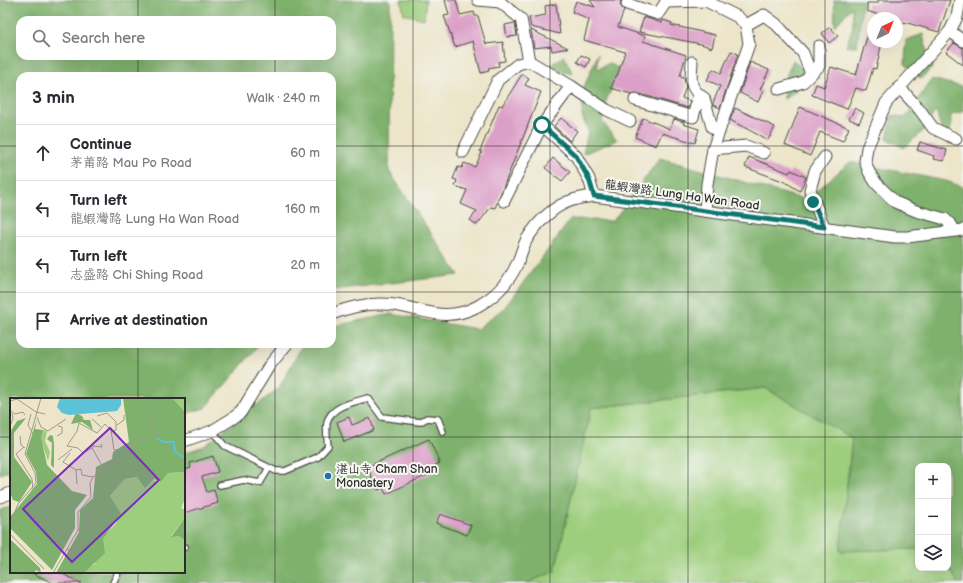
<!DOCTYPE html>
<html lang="en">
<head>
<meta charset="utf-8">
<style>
	:root { --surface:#fff; --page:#f2f2f3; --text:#2b2b33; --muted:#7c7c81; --line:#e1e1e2 }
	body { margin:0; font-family:"Balsamiq Sans","LXGW WenKai TC",sans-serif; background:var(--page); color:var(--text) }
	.controls { position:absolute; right:12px; bottom:12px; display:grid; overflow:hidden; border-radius:8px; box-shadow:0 4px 16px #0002 }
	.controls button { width:36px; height:36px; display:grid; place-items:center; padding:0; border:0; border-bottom:1px solid var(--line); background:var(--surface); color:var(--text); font:20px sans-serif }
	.compass { position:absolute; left:867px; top:12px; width:36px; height:36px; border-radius:50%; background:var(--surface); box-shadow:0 4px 16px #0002; rotate:43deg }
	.stop { position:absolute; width:12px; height:12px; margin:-9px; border:3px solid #0f766e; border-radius:50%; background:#fff }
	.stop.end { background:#0f766e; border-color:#fff; box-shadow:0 1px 4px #0008 }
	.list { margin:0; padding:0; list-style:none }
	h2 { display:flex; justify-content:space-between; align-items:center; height:52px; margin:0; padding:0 16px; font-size:17px }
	h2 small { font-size:13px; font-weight:400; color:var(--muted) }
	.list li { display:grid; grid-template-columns:26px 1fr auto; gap:12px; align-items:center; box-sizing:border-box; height:56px; padding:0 16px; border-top:1px solid var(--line) }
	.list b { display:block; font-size:15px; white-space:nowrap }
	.list p { margin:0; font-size:13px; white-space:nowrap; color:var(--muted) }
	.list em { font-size:13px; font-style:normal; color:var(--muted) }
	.icon { flex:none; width:22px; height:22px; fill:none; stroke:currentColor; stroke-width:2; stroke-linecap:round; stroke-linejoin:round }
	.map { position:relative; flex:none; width:963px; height:583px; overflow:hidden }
	.search { position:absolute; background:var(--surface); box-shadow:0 4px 16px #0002; left:16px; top:16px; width:320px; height:44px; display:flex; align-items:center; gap:10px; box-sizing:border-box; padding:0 14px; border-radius:12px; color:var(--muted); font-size:15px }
	.panel { position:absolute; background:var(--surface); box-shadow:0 4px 16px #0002; left:16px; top:72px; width:320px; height:276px; border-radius:12px }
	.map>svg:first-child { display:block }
</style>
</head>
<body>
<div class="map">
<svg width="963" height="583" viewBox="0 0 963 583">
	<rect width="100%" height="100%" fill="#f6f6f2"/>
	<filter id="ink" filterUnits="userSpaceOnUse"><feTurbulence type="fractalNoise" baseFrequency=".025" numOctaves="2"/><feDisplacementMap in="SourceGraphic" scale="8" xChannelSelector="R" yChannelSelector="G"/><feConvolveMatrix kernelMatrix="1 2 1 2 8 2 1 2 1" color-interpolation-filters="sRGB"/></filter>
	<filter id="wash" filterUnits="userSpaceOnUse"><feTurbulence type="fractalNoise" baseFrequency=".012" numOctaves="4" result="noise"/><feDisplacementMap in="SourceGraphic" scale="16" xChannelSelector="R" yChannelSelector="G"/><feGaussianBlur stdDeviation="0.9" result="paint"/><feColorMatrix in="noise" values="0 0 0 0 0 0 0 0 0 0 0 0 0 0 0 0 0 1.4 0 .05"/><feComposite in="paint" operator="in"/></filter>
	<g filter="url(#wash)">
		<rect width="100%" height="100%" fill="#ece5c9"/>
		<g fill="#9dce7d" stroke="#647c54">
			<polygon points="401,0 426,0 424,19 404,14"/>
			<polygon points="766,388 852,438 840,551 918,549 918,568 948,568 948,566 958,583 527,583 555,571 591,408"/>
		</g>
		<g fill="#7eb16c" stroke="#546e4c" fill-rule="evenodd">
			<path d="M0,0H390L389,171L459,275L332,290V76H20V344H260L205,408L184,414V399H11V470L0,474ZM20,20H332V56H20Z"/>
			<polygon points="834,0 863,0 857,46 846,47 853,26 852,7 835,26"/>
			<polygon points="923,34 932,68 921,79 905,64 906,40"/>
			<polygon points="598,54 597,69 610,63 622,71 607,98 602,121 617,140 583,154 588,131 582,116 583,89"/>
			<polygon points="564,56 573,74 559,71 552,64"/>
			<polygon points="793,60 805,71 798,89 784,99 785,79"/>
			<polygon points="932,79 963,87 963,112 951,115 950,144 944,139 936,110 923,131 904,148 887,139 892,115 905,118"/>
			<polygon points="660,158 806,200 850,162 946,181 963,187 963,583 958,583 948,566 948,466 918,466 918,549 840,551 852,438 765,388 591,408 555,571 527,583 0,583 0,510 11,507 11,572 184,572 184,453 204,446 279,388 303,344 332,344 332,327 334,326 391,314 477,329 505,307 571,219 613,221"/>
		</g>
		<g id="blocks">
			<g fill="#dc9fc7">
				<polygon points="445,0 456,0 460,15 474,12 475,16 478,16 486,44 503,42 505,61 498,62 499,66 488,68 489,71 481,73 473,41 455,47 444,16 449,15"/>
				<polygon points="590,0 621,0 620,5 624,10 618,27 645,36 643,41 686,55 680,76 684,77 686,87 682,98 690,101 688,108 637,93 631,94 611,88 616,76 617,76 625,52 584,40 589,20 582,17 582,16 572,12 576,1 595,7"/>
				<polygon points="878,0 950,0 939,32 904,22 903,24 897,22 897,18 888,18 867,11 867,3 878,3"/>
				<polygon points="556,4 560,34 531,27 529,18 546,15 545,6"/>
				<polygon points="644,17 662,23 663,20 672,23 671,25 715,35 712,48 701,44 639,32"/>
				<polygon points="515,23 517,36 507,37 505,25"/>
				<polygon points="871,23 873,24 873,42 882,42 876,69 873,68 866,91 856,88 847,109 812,95 816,84 824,87 831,67 856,75"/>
				<polygon points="830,27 838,36 829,43 822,33"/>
				<polygon points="531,30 550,39 568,48 552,51 551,46 534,48"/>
				<polygon points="954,43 963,48 963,65 946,52"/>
				<polygon points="731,51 738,54 720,108 713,105 713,103 720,86 707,80 713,69 721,73"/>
				<polygon points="581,55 590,59 586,67 577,62"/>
				<polygon points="750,62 769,70 760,90 763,91 758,102 740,93"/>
				<polygon points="522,74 529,78 525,85 541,92 495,208 491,207 477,225 470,220 477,211 461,204 467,190 455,186 457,180 453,179 458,167 462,168 464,163 475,167 482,152 480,151 499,105 502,106"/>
				<polygon points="800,107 849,128 843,141 820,132 810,156 785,145"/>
				<polygon points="735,108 775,127 768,140 730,120"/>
				<polygon points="855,108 864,113 859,123 849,119"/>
				<polygon points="561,118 577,131 570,141 554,126"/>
				<polygon points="643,118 670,129 674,119 684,122 683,124 699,129 695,143 662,133 656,146 635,137"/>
				<polygon points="920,142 947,150 944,161 933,159 934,156 917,150"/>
				<polygon points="749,157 789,173 791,170 806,177 800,191 785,182 745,167"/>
				<polygon points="553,158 570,172 562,181 545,168"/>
				<polygon points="349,417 352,425 370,418 374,430 344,442 337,422"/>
				<polygon points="429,439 440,463 432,467 434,472 386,494 383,488 378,490 367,467"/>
				<polygon points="213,456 218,472 202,477 207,492 214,490 218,503 184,513 184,470 191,468 190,463"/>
				<polygon points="440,514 471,525 467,535 436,523"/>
				<polygon points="30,572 58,572 82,583 53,583"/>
			</g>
		</g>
	</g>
	<g filter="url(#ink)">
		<use href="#blocks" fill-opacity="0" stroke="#484743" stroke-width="1"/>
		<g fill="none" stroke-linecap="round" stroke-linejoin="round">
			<g stroke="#484743" stroke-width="8">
				<g id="service">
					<path d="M212,431L225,446L276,471H285L318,457L328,446C327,439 326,430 327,423C330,406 354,402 368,398L382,417L420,422L427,418L438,419L443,432"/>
					<polyline points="220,485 244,480 260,483 269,468"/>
					<polyline points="184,547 185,547"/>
					<polyline points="113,583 118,572"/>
				</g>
			</g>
			<g stroke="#484743" stroke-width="13">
				<g id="minor">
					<polyline points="478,0 500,2"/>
					<polyline points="500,0 500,2 521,19 529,61 571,86 542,125 576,156 589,179 594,196"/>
					<polyline points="666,0 666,2 706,1 738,17 746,25 749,44 713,149 707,184 705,211"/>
					<polyline points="627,4 658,14 666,2"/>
					<polyline points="746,25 764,15 776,24 803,53 811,74 819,66 819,46"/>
					<polyline points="950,31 963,41"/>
					<path d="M692,62C691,79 688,88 704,98L712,127L719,132"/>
					<polyline points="571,86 607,110 630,121"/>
					<polyline points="899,87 920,110 933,128 956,139"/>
					<polyline points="779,89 803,82 811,74"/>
					<polyline points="635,100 693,117 699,94"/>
					<polyline points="713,149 746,146 764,153"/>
					<polyline points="463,152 498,80 518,64 529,61"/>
					<polyline points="504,201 542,125"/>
					<polyline points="824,227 810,190 815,171 825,157"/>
					<polyline points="954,231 952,226 945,219 916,211 895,202 876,183 869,172 865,161 867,148 886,103 950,31 957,17 960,0"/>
					<path d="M332,314C351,306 374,302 395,305C426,310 446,323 478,306C496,296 510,281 518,262C521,254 523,246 527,239C537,223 554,205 573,200C579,198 587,197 594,196L895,237H907L963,230"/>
					<polyline points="184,441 212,431 233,418 241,412 269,366 287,344"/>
					<polyline points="0,497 11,493"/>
				</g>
			</g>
			<use href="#service" stroke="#fff" stroke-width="5.5"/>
			<use href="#minor" stroke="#fff" stroke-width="11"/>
		</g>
	</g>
	<g fill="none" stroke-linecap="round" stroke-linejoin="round" filter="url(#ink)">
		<polyline stroke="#0f766e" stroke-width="5" points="542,125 576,156 589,179 594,196 824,227 813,202"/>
	</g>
	<path fill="none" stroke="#2b2b2b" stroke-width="1" stroke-opacity="0.55" d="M138,0V20M275,0V20M413,0V583M550,0V583M688,0V583M825,0V583M138,56V76M275,56V76M0,146H20M332,146H963M0,292H20M332,292H963M138,344V399M275,344V583M0,437H11M184,437H963M138,572V583"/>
	<circle fill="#1f6fb2" stroke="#f6f6f2" stroke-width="1.5" cx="328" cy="476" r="4"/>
	<g text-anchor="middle" stroke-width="4" stroke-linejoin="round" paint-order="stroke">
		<g font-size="12" fill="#2b2b2b" stroke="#f6f6f2">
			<text transform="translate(682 195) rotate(8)" y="4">龍蝦灣路 Lung Ha Wan Road</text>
		</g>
		<g font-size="12" fill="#2b2b2b" stroke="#f6f6f2" text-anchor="start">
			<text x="336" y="473">湛山寺 Cham Shan<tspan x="336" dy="14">Monastery</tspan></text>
		</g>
	</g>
	<g transform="translate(10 398)">
		<rect width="175" height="175" fill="#ece5c9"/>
		<path d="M162,0H175V14L169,8ZM33,32L37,33L35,43L40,54L38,63L30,39ZM175,74V101L171,110L175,112V120L161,138H168L175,142V175H74V172L85,166L92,141L107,124L100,98L115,81L127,79L151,84L158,75Z" fill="#9dce7d"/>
		<path d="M113,0H162L175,14V74L158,75L151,84L144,81L135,90L127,79L115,81L100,98L111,116L93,141L95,155L74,175H46L69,134L70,112L83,100L86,69L102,61L103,54L119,44ZM66,15L72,18L74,22H80L83,32L72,24L61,26ZM16,20L4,35V59L22,84L9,104L3,102L0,94V34L7,23ZM27,21L25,31L33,32L31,39L37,67L62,93L77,97L65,112V130L42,172L0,130V119L27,86L26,74L16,56ZM40,37L43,38L44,47V70L41,67L42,45L37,41ZM175,120V142L168,138L161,139ZM0,141L30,170L31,175L26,172L24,175H0Z" fill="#7eb16c"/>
		<path d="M50,0H111V7L107,13L59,17L52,15L47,9Z" fill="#5bc2d8"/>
		<path fill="none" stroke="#5bc2d8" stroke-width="2" d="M147,40L154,44H164L165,54L175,60"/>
		<path fill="none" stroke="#9f9b8a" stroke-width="1" d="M0,3L7,1L26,14L35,16M0,12L5,16L13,14L15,17M21,16L18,27L23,36M87,18L97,15L106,24V32L101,34M27,19L31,29L38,33L56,21M82,21L91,29M107,27L114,22V17M0,28L3,21L2,15M10,38L11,47L15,50M47,38L52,35V29L48,28M14,49L6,56L22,81L23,92M82,50L83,48L92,49L91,46M60,55L53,64L66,72L71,71L72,77L83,79M48,62L62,51M94,71L82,50L73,55L68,50L57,48L67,33L69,25L87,35L95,26L101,32L104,52L118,51M66,72L67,86M0,126L8,106L26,85L25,75L15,56L31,0M68,132L78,129L79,116L89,113M0,136L34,171M57,151L61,153L75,145M43,175L68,132V114L81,99L80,85L83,79L113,57L126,43L146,39L147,33L140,21L147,0"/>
		<path fill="#7b2cbf" fill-opacity="0.15" stroke="#7b2cbf" stroke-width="2" d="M100,30L149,82L62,164L13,111Z"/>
		<rect width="175" height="175" fill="none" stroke="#2b2b2b" stroke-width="2"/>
	</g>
</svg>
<div class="controls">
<button>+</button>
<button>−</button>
<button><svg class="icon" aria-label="layers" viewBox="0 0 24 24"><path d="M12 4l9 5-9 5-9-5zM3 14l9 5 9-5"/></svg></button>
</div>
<svg class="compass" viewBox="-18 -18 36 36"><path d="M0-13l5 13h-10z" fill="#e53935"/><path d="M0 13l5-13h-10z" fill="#7c7c81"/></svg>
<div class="stop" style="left:542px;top:125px"></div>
<div class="stop end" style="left:813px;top:202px"></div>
<div class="search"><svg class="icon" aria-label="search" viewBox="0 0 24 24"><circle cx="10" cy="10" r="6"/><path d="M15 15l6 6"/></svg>Search here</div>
<section class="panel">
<h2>3 min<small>Walk · 240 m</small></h2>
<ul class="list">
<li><svg class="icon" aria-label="ahead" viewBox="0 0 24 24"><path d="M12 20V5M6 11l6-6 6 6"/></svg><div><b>Continue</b><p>茅莆路 Mau Po Road</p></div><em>60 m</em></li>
<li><svg class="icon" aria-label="left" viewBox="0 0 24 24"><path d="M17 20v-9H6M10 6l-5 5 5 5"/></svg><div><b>Turn left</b><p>龍蝦灣路 Lung Ha Wan Road</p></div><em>160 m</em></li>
<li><svg class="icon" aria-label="left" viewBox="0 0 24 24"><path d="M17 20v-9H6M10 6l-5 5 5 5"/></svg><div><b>Turn left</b><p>志盛路 Chi Shing Road</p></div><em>20 m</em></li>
<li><svg class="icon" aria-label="arrive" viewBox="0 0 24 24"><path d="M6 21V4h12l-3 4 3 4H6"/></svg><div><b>Arrive at destination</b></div></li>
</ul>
</section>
</div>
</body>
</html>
